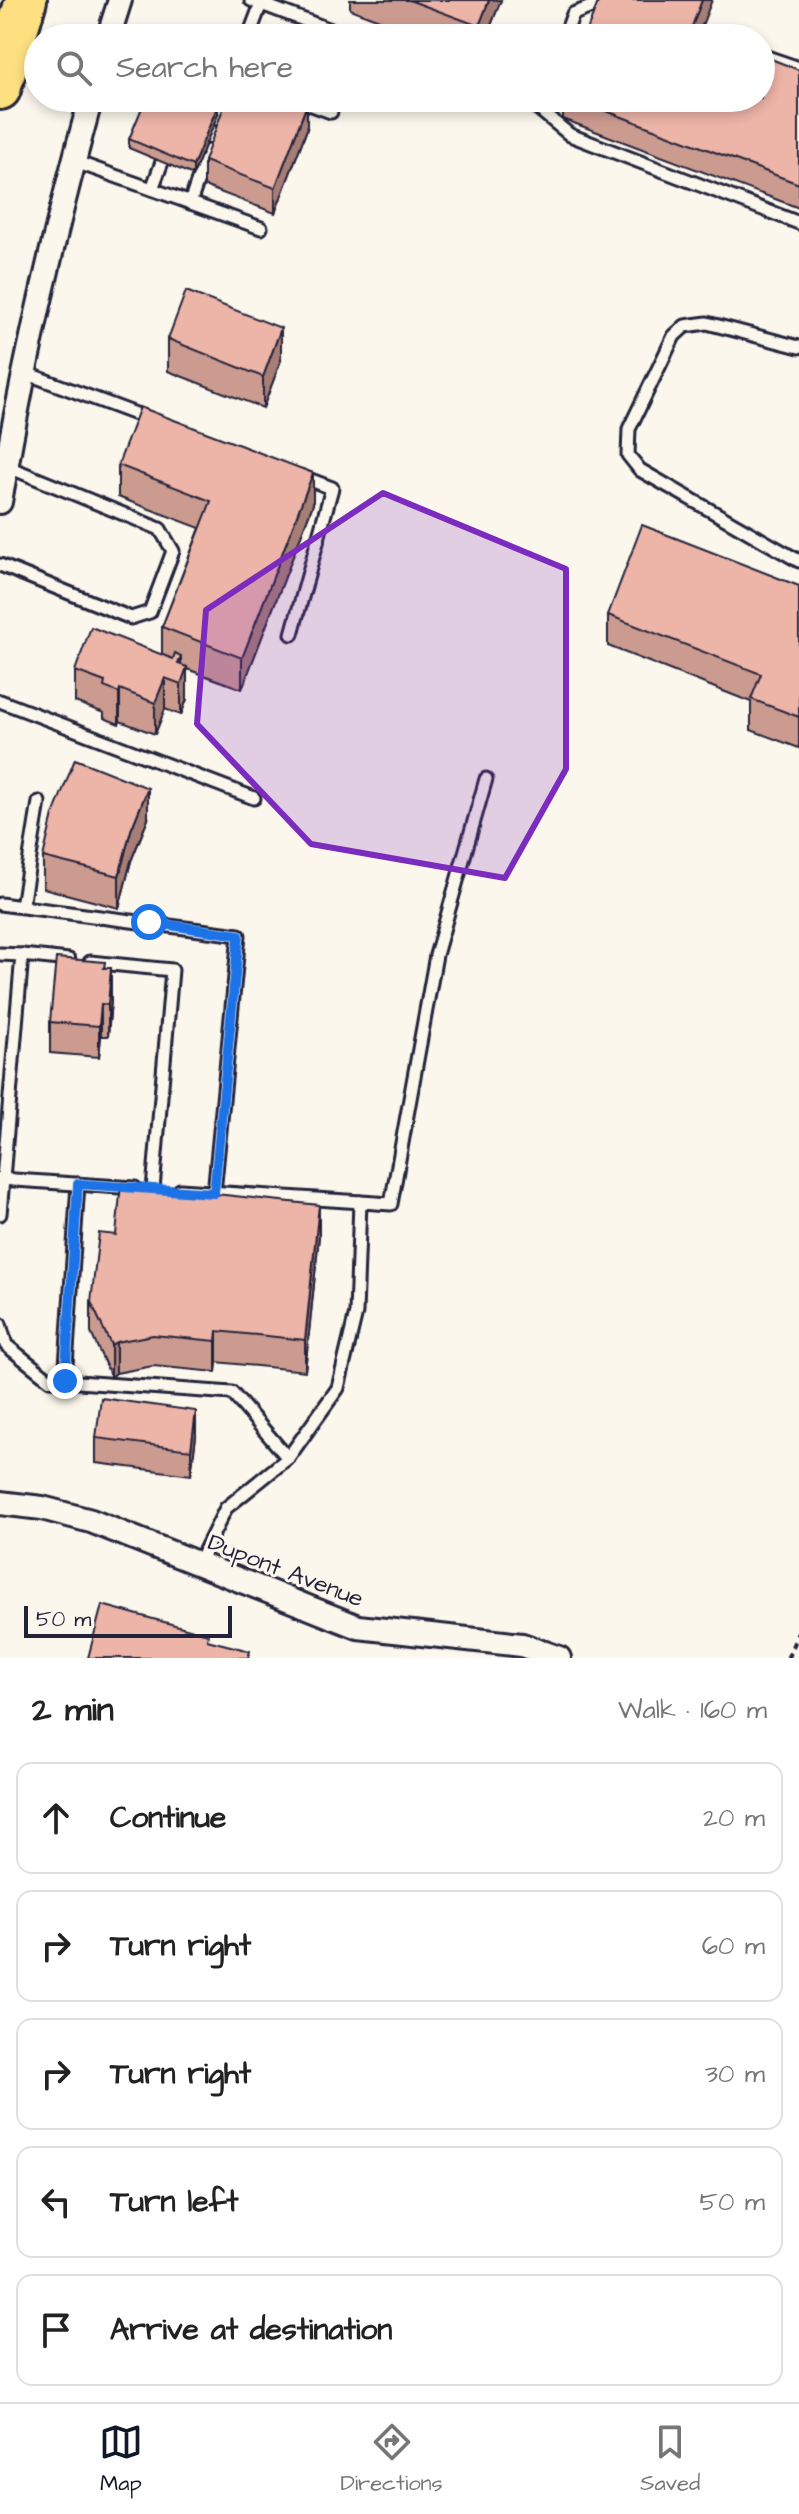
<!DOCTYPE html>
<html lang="en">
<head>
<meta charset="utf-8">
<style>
	:root { --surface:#fff; --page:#f6f6f6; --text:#222; --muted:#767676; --line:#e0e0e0; --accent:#111827 }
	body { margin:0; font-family:"Architects Daughter",sans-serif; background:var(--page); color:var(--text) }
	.scale { position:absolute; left:24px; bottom:20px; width:208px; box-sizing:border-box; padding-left:8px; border:4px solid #22223b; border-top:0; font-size:22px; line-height:28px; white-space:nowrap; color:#22223b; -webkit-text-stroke:6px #fbf7ec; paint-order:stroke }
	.stop { position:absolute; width:24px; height:24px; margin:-18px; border:6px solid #1a73e8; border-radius:50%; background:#fff }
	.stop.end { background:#1a73e8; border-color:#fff; box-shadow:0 2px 8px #0008 }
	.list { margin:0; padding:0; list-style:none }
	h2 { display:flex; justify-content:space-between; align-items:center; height:104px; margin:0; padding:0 32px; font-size:34px }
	h2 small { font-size:26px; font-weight:400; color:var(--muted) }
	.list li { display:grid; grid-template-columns:52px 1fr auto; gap:24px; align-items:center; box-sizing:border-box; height:112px; margin:0 16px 16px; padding:0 16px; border:2px solid var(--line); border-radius:16px }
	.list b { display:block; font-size:30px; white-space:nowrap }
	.list em { font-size:26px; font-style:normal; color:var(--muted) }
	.icon { flex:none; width:44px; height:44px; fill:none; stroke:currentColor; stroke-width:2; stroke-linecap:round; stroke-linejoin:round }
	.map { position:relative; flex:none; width:799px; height:1658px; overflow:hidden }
	.search { position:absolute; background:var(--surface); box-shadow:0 4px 12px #0003; left:24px; right:24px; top:24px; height:88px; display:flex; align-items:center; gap:20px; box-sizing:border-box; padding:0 28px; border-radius:44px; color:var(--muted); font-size:30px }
	.sheet { height:744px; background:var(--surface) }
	nav { display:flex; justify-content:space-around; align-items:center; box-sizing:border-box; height:112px; border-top:2px solid var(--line); background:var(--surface); font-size:22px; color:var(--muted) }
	nav a { display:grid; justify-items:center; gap:4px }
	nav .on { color:var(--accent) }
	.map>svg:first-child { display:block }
</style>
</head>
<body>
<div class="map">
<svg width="799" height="1658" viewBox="0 0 799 1658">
	<rect width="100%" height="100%" fill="#fbf7ec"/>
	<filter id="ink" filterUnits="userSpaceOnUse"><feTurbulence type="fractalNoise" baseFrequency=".0125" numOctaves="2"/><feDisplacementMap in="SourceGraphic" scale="16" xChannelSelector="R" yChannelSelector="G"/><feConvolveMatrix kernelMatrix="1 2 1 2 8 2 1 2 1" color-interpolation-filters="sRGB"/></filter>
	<g filter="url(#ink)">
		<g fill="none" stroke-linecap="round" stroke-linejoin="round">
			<g stroke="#22223b" stroke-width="17">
				<g id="lane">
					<polyline points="251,0 352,38"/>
					<polyline points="248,38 261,4"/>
					<polyline points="564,38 573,14 607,1"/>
					<polyline points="761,55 799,68"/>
					<polyline points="293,98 331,112"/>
					<polyline points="513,98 536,107 570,135 799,223"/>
					<polyline points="219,120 227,98"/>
					<polyline points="73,161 261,228"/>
					<polyline points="152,189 162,162"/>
					<polyline points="190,203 208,151"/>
					<polyline points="799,347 707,323 685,326 674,336 629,429 628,455 640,470 799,561"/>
					<polyline points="23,372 149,419"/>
					<polyline points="0,565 131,618 150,612 173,551 160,529 6,466"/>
					<polyline points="292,634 332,488 300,476"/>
					<polyline points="0,701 254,798"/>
					<polyline points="0,904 239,935 214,1193"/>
					<polyline points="22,906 39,802"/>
					<polyline points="0,954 22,955 0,1214"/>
					<polyline points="22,955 69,960"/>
					<polyline points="90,962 172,970 153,1189"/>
					<polyline points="0,1179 135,1188"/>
					<polyline points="180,1190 391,1204 436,955 486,779"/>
					<polyline points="0,1324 6,1345 50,1380 232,1393 288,1458"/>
					<polyline points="65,1381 78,1184"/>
					<polyline points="198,1564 226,1508 288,1458 338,1388 356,1313 360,1202"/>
				</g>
			</g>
			<g stroke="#22223b" stroke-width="28">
				<g id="street">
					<polyline points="108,38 120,0"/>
					<path d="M0,502C23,366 54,232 91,98"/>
					<polyline points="0,1503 42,1508 91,1521 358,1627 522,1645 559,1658"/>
				</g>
			</g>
			<g stroke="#22223b" stroke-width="46">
				<polyline id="highway" points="0,89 26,0"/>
			</g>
			<polyline stroke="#22223b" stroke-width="5" stroke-dasharray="6 6" stroke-linecap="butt" points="788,1658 799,1631"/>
			<use href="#lane" stroke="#fbf7ec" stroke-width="11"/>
			<use href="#street" stroke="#fbf7ec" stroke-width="22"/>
			<use href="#highway" stroke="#fde080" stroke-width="40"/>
		</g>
		<g fill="#cc9b90" stroke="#22223b" stroke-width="2">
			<polygon points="350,0 501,0 486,38 427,38 350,9"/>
			<polygon points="799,70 799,208 563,119 563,98 761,98"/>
			<polygon points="218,114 193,175 129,148 129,139"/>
			<polygon points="307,129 275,213 204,186 204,161"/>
			<polygon points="168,339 281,360 263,408 168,371"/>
			<polygon points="118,465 313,504 242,689 187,669 187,699 181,715 165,709 155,734 120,721 119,724 104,718 104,713 75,702 75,671 162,655 162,627 200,528 118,497"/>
			<polygon points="799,586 799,748 751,730 751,702 608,646 608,615"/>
			<polygon points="148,819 131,861 119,908 43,888 43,857"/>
			<polygon points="105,968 111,1000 108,1036 101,1036 99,1057 50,1053 50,1022"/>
			<polygon points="116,1235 319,1236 305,1371 217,1362 216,1372 153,1366 116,1373 111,1377 91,1333 91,1302"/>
			<polygon points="196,1436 191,1475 96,1463 96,1438"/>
		</g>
		<g fill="#a67e76" stroke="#22223b" stroke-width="2">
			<polygon points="489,0 501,0 486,38 479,38 479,26"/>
			<polygon points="702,0 712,0 697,38 691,29"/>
			<polygon points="307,104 307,129 275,213 275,188"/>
			<polygon points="218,105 218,114 193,175 193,166"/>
			<polygon points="281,328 281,360 263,408 263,377"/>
			<polygon points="313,473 313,504 242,689 242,658"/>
			<polygon points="181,656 181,683 187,667 187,699 181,715 181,684 178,664"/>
			<polygon points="165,678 165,709 155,734 155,703"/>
			<polygon points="120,689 120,721 119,724 119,693"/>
			<polygon points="148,788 148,819 131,861 119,908 119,876 131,830"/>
			<polygon points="111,968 111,1000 108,1036 108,1005"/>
			<polygon points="101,1004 101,1036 99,1057 99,1026"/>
			<polygon points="319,1205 319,1236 305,1371 305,1340"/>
			<polygon points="217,1331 217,1362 216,1372 216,1341"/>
			<polygon points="116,1342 116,1373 111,1377 111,1345"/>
			<polygon points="196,1411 196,1436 191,1475 191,1450"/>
		</g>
		<g fill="#edb4a8" stroke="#22223b" stroke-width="2">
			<polygon points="409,0 489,0 479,26"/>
			<polygon points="599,0 702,0 691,29 715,38 584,38"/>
			<polygon points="761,55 799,70 799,184 572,98 761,98"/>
			<polygon points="146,98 201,98 218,105 193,166 129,139"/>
			<polygon points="227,98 290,98 307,104 275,188 204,161"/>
			<polygon points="186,291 281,328 263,377 168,339"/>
			<polygon points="140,407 313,473 242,658 162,627 211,501 118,465"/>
			<polygon points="642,525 799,586 799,717 751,699 761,674 608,615"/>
			<polygon points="91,627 173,659 175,653 181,656 178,664 187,667 181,684 165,678 155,703 120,689 119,693 104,687 105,682 75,671"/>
			<polygon points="75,759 148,788 131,830 119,876 43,857 53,815"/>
			<polygon points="56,958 105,962 104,968 111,968 108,1005 101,1004 99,1026 50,1022"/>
			<polygon points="121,1184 319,1205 305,1340 217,1331 216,1341 153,1335 116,1342 111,1345 91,1302 99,1233 116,1235"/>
			<polygon points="101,1398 196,1411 191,1450 96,1438"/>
			<polygon points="102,1605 208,1634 207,1640 250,1651 248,1658 88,1658"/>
		</g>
	</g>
	<g fill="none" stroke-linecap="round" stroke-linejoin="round" filter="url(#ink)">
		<polyline stroke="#1a73e8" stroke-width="10" points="65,1381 78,1184 214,1193 239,935 149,922"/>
	</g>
	<path fill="#7b2cbf" fill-opacity="0.2" stroke="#7b2cbf" stroke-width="6" stroke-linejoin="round" d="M383,493L566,569V769L505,878L311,844L197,724L206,610Z"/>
	<g text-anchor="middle" stroke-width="6" stroke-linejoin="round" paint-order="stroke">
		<g font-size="24" fill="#22223b" stroke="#fbf7ec">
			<text transform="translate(286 1570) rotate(21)" y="8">Dupont Avenue</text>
		</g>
	</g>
</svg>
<div class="scale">50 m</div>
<div class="stop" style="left:149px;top:922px"></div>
<div class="stop end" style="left:65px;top:1381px"></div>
<div class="search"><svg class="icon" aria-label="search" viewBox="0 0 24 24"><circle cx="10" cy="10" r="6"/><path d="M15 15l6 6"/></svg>Search here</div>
</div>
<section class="sheet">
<h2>2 min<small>Walk · 160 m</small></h2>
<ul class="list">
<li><svg class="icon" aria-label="ahead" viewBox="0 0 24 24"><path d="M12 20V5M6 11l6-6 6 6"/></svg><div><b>Continue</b></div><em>20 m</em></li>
<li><svg class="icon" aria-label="right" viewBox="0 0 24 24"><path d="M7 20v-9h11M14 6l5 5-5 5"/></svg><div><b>Turn right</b></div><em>60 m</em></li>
<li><svg class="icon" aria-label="right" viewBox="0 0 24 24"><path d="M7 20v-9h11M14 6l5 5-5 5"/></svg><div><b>Turn right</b></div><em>30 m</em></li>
<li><svg class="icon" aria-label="left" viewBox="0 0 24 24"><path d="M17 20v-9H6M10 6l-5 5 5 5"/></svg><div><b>Turn left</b></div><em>50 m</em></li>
<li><svg class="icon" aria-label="arrive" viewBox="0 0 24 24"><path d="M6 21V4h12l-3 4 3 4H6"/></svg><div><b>Arrive at destination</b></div></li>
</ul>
</section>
<nav>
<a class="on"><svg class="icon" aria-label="map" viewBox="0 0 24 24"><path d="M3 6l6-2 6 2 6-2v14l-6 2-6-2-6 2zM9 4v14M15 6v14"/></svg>Map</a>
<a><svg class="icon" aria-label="directions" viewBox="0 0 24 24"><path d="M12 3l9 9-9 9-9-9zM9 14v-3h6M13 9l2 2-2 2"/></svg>Directions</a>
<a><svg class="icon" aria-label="saved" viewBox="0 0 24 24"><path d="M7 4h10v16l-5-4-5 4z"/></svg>Saved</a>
</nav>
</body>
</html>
